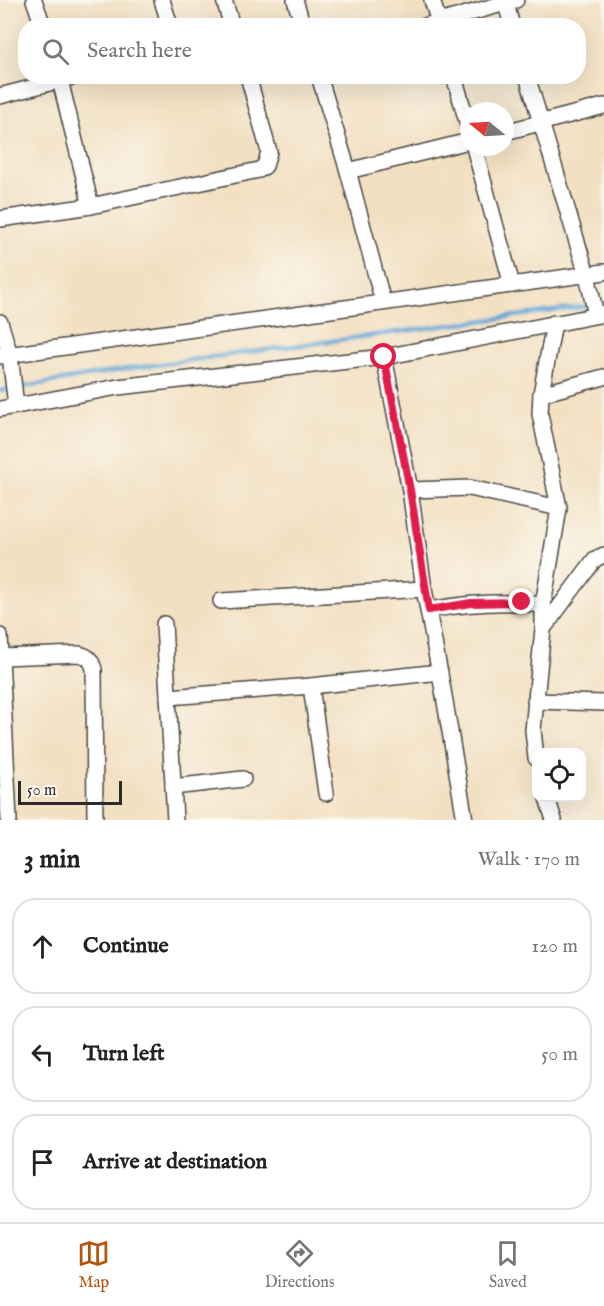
<!DOCTYPE html>
<html lang="en">
<head>
<meta charset="utf-8">
<style>
	:root { --surface:#fff; --page:#f2f2f2; --text:#222; --muted:#767676; --line:#e0e0e0; --accent:#b45309 }
	body { margin:0; font-family:"IM FELL English",serif; background:var(--page); color:var(--text) }
	.controls { position:absolute; right:18px; bottom:18px; display:grid; overflow:hidden; border-radius:12px; box-shadow:0 6px 24px #0002 }
	.controls button { width:54px; height:54px; display:grid; place-items:center; padding:0; border:0; border-bottom:2px solid var(--line); background:var(--surface); color:var(--text); font:30px sans-serif }
	.compass { position:absolute; left:460px; top:102px; width:54px; height:54px; border-radius:50%; background:var(--surface); box-shadow:0 6px 24px #0002; rotate:288deg }
	.scale { position:absolute; left:18px; bottom:15px; width:104px; box-sizing:border-box; padding-left:6px; border:3px solid #2b2b2b; border-top:0; font-size:16px; line-height:21px; white-space:nowrap; color:#2b2b2b; -webkit-text-stroke:4px #fbf7ec; paint-order:stroke }
	.stop { position:absolute; width:18px; height:18px; margin:-14px; border:4px solid #e11d48; border-radius:50%; background:#fff }
	.stop.end { background:#e11d48; border-color:#fff; box-shadow:0 2px 6px #0008 }
	.list { margin:0; padding:0; list-style:none }
	h2 { display:flex; justify-content:space-between; align-items:center; height:78px; margin:0; padding:0 24px; font-size:26px }
	h2 small { font-size:20px; font-weight:400; color:var(--muted) }
	.list li { display:grid; grid-template-columns:39px 1fr auto; gap:18px; align-items:center; box-sizing:border-box; height:96px; margin:0 12px 12px; padding:0 12px; border:2px solid var(--line); border-radius:24px }
	.list b { display:block; font-size:22px; white-space:nowrap }
	.list em { font-size:20px; font-style:normal; color:var(--muted) }
	.icon { flex:none; width:33px; height:33px; fill:none; stroke:currentColor; stroke-width:2; stroke-linecap:round; stroke-linejoin:round }
	.map { position:relative; flex:none; width:604px; height:820px; overflow:hidden }
	.search { position:absolute; background:var(--surface); box-shadow:0 6px 24px #0002; left:18px; right:18px; top:18px; height:66px; display:flex; align-items:center; gap:15px; box-sizing:border-box; padding:0 21px; border-radius:24px; color:var(--muted); font-size:22px }
	.sheet { height:402px; background:var(--surface) }
	nav { display:flex; justify-content:space-around; align-items:center; box-sizing:border-box; height:84px; border-top:2px solid var(--line); background:var(--surface); font-size:16px; color:var(--muted) }
	nav a { display:grid; justify-items:center; gap:3px }
	nav .on { color:var(--accent) }
	.map>svg:first-child { display:block }
</style>
</head>
<body>
<div class="map">
<svg width="604" height="820" viewBox="0 0 604 820">
	<rect width="100%" height="100%" fill="#fbf7ec"/>
	<filter id="ink" filterUnits="userSpaceOnUse"><feTurbulence type="fractalNoise" baseFrequency=".0167" numOctaves="2"/><feDisplacementMap in="SourceGraphic" scale="12" xChannelSelector="R" yChannelSelector="G"/><feConvolveMatrix kernelMatrix="1 2 1 2 8 2 1 2 1" color-interpolation-filters="sRGB"/></filter>
	<filter id="wash" filterUnits="userSpaceOnUse"><feTurbulence type="fractalNoise" baseFrequency=".008" numOctaves="4" result="noise"/><feDisplacementMap in="SourceGraphic" scale="24" xChannelSelector="R" yChannelSelector="G"/><feGaussianBlur stdDeviation="1.35" result="paint"/><feColorMatrix in="noise" values="0 0 0 0 0 0 0 0 0 0 0 0 0 0 0 0 0 1.4 0 .05"/><feComposite in="paint" operator="in"/></filter>
	<g filter="url(#wash)">
		<rect width="100%" height="100%" fill="#f2e0c2"/>
		<g fill="none" stroke-linecap="round" stroke-linejoin="round">
			<polyline stroke="#62a4d6" stroke-width="4.5" points="0,391 132,368 604,304"/>
		</g>
	</g>
	<g filter="url(#ink)">
		<g fill="none" stroke-linecap="round" stroke-linejoin="round">
			<g stroke="#494642" stroke-width="18">
				<g id="street">
					<polyline points="34,0 43,26"/>
					<polyline points="162,0 170,26"/>
					<polyline points="224,0 232,26"/>
					<polyline points="295,0 303,26"/>
					<polyline points="432,0 440,26"/>
					<polyline points="505,0 512,26"/>
					<polyline points="425,26 516,0"/>
					<polyline points="59,76 91,206"/>
					<polyline points="319,76 348,171 383,302"/>
					<polyline points="454,76 469,129"/>
					<polyline points="527,76 587,275 596,315"/>
					<polyline points="0,96 76,76"/>
					<polyline points="505,132 604,106"/>
					<polyline points="474,147 512,285"/>
					<polyline points="348,171 469,141"/>
					<polyline points="0,219 91,206 259,170 265,166 269,152 248,76"/>
					<polyline points="0,322 10,355 16,406"/>
					<polyline points="0,356 604,272"/>
					<polyline points="384,357 410,490 424,589 443,690 465,820"/>
					<polyline points="541,394 604,377"/>
					<polyline points="0,409 118,387 384,357 604,314"/>
					<polyline points="410,490 470,488 559,508"/>
					<polyline points="221,601 424,589"/>
					<path d="M429,610C468,603 504,600 543,605"/>
					<polyline points="164,624 175,820"/>
					<polyline points="543,629 595,559 604,555"/>
					<polyline points="0,636 9,820"/>
					<path d="M2,657L79,654C88,656 91,659 94,669L95,820"/>
					<polyline points="311,686 326,793"/>
					<polyline points="168,697 311,686 440,672"/>
					<polyline points="535,701 604,703"/>
					<polyline points="536,758 533,730 543,629 543,605 559,508 540,414 541,394 554,323"/>
					<polyline points="173,787 243,779"/>
					<polyline points="547,798 554,820"/>
				</g>
			</g>
			<use href="#street" stroke="#fff" stroke-width="15"/>
		</g>
	</g>
	<g fill="none" stroke-linecap="round" stroke-linejoin="round" filter="url(#ink)">
		<polyline stroke="#e11d48" stroke-width="8" points="384,357 410,490 429,610 471,603 522,602"/>
	</g>
</svg>
<div class="controls">
<button><svg class="icon" aria-label="locate" viewBox="0 0 24 24"><circle cx="12" cy="12" r="6"/><path d="M12 2v4M12 18v4M2 12h4M18 12h4"/></svg></button>
</div>
<svg class="compass" viewBox="-18 -18 36 36"><path d="M0-13l5 13h-10z" fill="#e53935"/><path d="M0 13l5-13h-10z" fill="#767676"/></svg>
<div class="scale">50 m</div>
<div class="stop" style="left:384px;top:357px"></div>
<div class="stop end" style="left:522px;top:602px"></div>
<div class="search"><svg class="icon" aria-label="search" viewBox="0 0 24 24"><circle cx="10" cy="10" r="6"/><path d="M15 15l6 6"/></svg>Search here</div>
</div>
<section class="sheet">
<h2>3 min<small>Walk · 170 m</small></h2>
<ul class="list">
<li><svg class="icon" aria-label="ahead" viewBox="0 0 24 24"><path d="M12 20V5M6 11l6-6 6 6"/></svg><div><b>Continue</b></div><em>120 m</em></li>
<li><svg class="icon" aria-label="left" viewBox="0 0 24 24"><path d="M17 20v-9H6M10 6l-5 5 5 5"/></svg><div><b>Turn left</b></div><em>50 m</em></li>
<li><svg class="icon" aria-label="arrive" viewBox="0 0 24 24"><path d="M6 21V4h12l-3 4 3 4H6"/></svg><div><b>Arrive at destination</b></div></li>
</ul>
</section>
<nav>
<a class="on"><svg class="icon" aria-label="map" viewBox="0 0 24 24"><path d="M3 6l6-2 6 2 6-2v14l-6 2-6-2-6 2zM9 4v14M15 6v14"/></svg>Map</a>
<a><svg class="icon" aria-label="directions" viewBox="0 0 24 24"><path d="M12 3l9 9-9 9-9-9zM9 14v-3h6M13 9l2 2-2 2"/></svg>Directions</a>
<a><svg class="icon" aria-label="saved" viewBox="0 0 24 24"><path d="M7 4h10v16l-5-4-5 4z"/></svg>Saved</a>
</nav>
</body>
</html>
